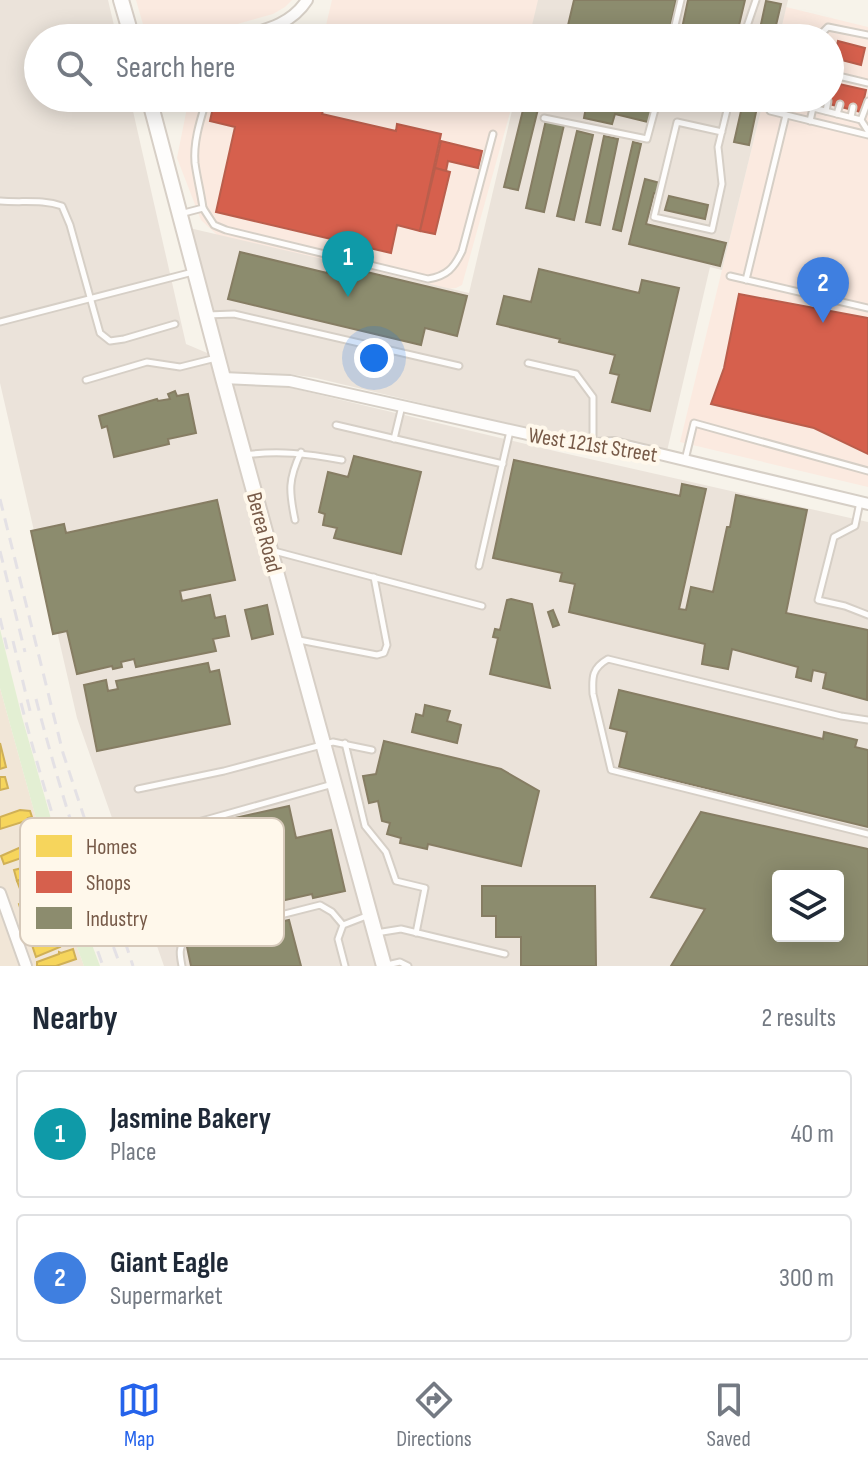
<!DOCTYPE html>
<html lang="en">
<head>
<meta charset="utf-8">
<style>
	:root { --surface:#fff; --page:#f2f2f3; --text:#1f2937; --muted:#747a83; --line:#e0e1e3; --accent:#2563eb }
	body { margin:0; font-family:"Sofia Sans Condensed",sans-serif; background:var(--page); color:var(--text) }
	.controls { position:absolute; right:24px; bottom:24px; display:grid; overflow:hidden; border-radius:8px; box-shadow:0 4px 20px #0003 }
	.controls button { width:72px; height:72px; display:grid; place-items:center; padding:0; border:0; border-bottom:2px solid var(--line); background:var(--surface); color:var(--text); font:40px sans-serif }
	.you { position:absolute; left:374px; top:358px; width:28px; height:28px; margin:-20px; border:6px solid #fff; border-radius:50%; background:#1a73e8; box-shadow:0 0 0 12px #1a73e833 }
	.badge { display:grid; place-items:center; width:52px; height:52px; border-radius:50%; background:var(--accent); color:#fff; font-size:26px; font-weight:700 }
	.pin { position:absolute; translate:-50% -66px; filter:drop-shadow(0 2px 4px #0008) }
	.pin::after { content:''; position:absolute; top:42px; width:28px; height:24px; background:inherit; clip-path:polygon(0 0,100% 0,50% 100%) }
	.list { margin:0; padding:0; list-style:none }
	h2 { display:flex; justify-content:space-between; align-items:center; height:104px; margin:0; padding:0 32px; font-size:34px }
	h2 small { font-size:26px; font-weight:400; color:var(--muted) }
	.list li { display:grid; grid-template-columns:52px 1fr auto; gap:24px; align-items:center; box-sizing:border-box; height:128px; margin:0 16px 16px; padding:0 16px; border:2px solid var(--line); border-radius:8px }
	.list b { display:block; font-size:30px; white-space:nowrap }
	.list p { margin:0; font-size:26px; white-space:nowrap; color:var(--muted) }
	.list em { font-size:26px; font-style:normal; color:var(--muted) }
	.icon { flex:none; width:44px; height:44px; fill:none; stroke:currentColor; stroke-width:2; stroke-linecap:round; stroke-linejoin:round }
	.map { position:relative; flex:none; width:868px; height:966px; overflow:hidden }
	.search { position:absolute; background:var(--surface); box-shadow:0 4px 20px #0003; left:24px; right:24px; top:24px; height:88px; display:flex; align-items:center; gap:20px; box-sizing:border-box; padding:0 28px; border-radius:44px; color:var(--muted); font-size:30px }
	.sheet { height:392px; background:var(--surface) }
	nav { display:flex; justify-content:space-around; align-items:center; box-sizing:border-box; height:112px; border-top:2px solid var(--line); background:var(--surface); font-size:22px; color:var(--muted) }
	nav a { display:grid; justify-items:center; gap:4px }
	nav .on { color:var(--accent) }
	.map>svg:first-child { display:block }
</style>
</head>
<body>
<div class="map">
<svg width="868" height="966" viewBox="0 0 868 966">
	<rect width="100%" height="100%" fill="#f7f3ea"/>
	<polygon fill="#f1e6d7" points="0,688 57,894 84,966 0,966"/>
	<g fill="#fbeae0">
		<polygon points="136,0 292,0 285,7 273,14 187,38 147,38"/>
		<polygon points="332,0 539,0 529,38 323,38"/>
		<polygon points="786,7 868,27 868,487 680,442 764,98 830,98 830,38 779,38"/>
		<polygon points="189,98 514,98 462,285 456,288 447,289 217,235 201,220 177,158"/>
	</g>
	<g fill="#ebe3da" fill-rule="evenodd">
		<path d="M0,0H108L117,38H38V98H130L186,344L219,358L185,227L469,293L515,98H764L722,270L710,267L667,451L615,439L576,440L316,378L289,374L259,375L291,388L559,452L868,522V966H164L77,718L0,383ZM778,876H838V936H778Z"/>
		<polygon points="538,0 788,0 779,38 529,38"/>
	</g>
	<polygon fill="#e3efd3" points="0,629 22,717 71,889 100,966 84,966 57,894 0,688"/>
	<g fill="#f6d55c" stroke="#d0b056" stroke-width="2">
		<polygon points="0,743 6,767 0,769"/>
		<polygon points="0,777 5,777 8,788 0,790"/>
		<polygon points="20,810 30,811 32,817 28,818 29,820 0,829 0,817"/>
		<polygon points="30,843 33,844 36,853 4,864 1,856"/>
		<polygon points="32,863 36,874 17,881 14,870 30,866"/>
		<polygon points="33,876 35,880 37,880 37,888 40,887 41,889 22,894 17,881"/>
		<polygon points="50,896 52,905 43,908 44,912 40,913 39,911 33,911 22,914 19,904 32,899 33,901"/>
		<polygon points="52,928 60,947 36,957 29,936"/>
		<polygon points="73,949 76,959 56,966 37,966 37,962 59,954 59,952 61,953"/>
	</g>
	<g fill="#d6604d" stroke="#ba5e4c" stroke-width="2">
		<polygon points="838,41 865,48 861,65 834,58"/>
		<polygon points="830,82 866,90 861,112 817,101 818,98 830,98"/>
		<polygon points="215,98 280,98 279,102 290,105 291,99 324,107 322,114 396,131 397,124 441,134 420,231 397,225 391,253 216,212 235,127 210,121"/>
		<polygon points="441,141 482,151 478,168 448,161 446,171 435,168"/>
		<polygon points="435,168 450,172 435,234 420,231"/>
		<polygon points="739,294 868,318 868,454 814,428 711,404 724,368"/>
	</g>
	<g fill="#8c8c6e" stroke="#867d63" stroke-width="2" fill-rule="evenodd">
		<polygon points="574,0 676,0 668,38 565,38"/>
		<polygon points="688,0 745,0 736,38 680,38"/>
		<polygon points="766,1 781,4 773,38 758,38"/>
		<polygon points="535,31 565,38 534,38"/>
		<polygon points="547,98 654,98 648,122 615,114 612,124 584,118 586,107"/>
		<polygon points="744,98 759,98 749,145 734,142"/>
		<polygon points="524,106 538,109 518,190 504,187"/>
		<polygon points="546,120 564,125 544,212 526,208"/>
		<polygon points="577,131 593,135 574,220 557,216"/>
		<polygon points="604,136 618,139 600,225 586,222"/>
		<polygon points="633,142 641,144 621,231 613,229"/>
		<polygon points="645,179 660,183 658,194 654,193 646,224 726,243 720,266 629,244"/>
		<polygon points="669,196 708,205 705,219 665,210"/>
		<polygon points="240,252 327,273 329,263 467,296 457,336 425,328 421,345 228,299"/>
		<polygon points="539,269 639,293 642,280 679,288 650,411 612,402 619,375 610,373 615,355 559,342 560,339 497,324 504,296 531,302"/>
		<polygon points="175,391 177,396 188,394 196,433 168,439 169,444 114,457 107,426 102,428 99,416 157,399 158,401 170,399 168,394"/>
		<polygon points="354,456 421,472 401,554 334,538 337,528 323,525 325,514 319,512 328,472 348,477"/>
		<polygon points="514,460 680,496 682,484 706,489 679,609 686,610 691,587 713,592 727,527 730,527 736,495 807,510 786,613 868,630 867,700 823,688 826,673 813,670 811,681 796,677 798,667 732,649 728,669 702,664 705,644 569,612 575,584 560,581 562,573 493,558"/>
		<polygon points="217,500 235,580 180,591 182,601 210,595 215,618 225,616 229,636 213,639 216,651 136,667 134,659 121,662 122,667 113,669 112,666 77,674 67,631 53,634 31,531 64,524 66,533"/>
		<polygon points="511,599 532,604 550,688 490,674 498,638 493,637 495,629 500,630 507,600"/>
		<polygon points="267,605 273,634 252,639 245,610"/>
		<polygon points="553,610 559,625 553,627 548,612"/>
		<polygon points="208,663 210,672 219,670 230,724 97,751 84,685 106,680 108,691 118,689 116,681"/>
		<polygon points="619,690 823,739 824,732 857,740 855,747 868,750 868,827 619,767 627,732 610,728"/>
		<polygon points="425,705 450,711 447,721 461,725 457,743 412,732 416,714 423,716"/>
		<polygon points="384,741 501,769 539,791 521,866 428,844 427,849 400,843 401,838 387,834 390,823 382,821 378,801 369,803 363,776 376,774"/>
		<polygon points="289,806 296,838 331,830 345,891 313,898 312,894 147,931 125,855 117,857 113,844 161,833 166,855 154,857 156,866 199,856 198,850 213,847 208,824"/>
		<path d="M701,812L868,849V966H671L705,909L651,897ZM778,876H838V936H778Z"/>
		<polygon points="482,886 595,886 596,966 521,966 521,937 496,937 496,916 482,916"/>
		<polygon points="289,920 301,966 191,966 186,942"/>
	</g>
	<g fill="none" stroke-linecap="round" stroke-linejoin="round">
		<g stroke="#d6cfc6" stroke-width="9">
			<g id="service">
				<polyline points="672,38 681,0"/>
				<polyline points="743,38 756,0"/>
				<polyline points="822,38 823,32 828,27 868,35"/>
				<polyline points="830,74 868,83"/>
				<polyline points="813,108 814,98"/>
				<polyline points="770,111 868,135"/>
				<polyline points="826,111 828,101"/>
				<polyline points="837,114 840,104"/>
				<polyline points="851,117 853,107"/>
				<polyline points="544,118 647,139 658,98"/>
				<polyline points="861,120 868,101"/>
				<polyline points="810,121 813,108 861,120 868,131"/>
				<polyline points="722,132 677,122 654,217 712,230 722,184 718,147 730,98"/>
				<path d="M0,201C21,203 42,199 62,206L70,225L100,333L110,341L124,339L175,324"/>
				<path d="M203,208L214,225L226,230L428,279C447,276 454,268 462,251L493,134"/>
				<path d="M180,214L203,208C201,193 197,178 195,163C193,141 201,118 207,98"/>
				<polyline points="730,276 868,308"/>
				<polyline points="746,280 786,115"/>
				<polyline points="207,315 234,314 459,366"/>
				<polyline points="0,322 193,272"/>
				<polyline points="528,363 576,374 593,397 593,443"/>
				<polyline points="86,380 147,362 180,367 216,358"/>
				<polyline points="336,425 503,464"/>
				<polyline points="394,439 402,406"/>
				<path d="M245,455C279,450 308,454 342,460"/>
				<polyline points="685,460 694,423 868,471"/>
				<polyline points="860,502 855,526 834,537 818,600 845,606 868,615"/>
				<path d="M295,520C289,491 288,480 301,452"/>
				<polyline points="274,551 482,606"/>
				<polyline points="479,566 510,431"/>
				<polyline points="299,640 377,655 384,653 387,645 374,577"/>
				<path d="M868,720L841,716L608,659C592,668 592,677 593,694L611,770L868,834"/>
				<polyline points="345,743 365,826 386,852 396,881 425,888 416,933"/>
				<polyline points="138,789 224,771 333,742 372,750"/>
				<polyline points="184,826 333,784"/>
				<polyline points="376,933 401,929 505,954"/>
				<polyline points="387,965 400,962 408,966"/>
				<path d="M182,966C180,955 178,948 186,939L320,905L332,912L343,925"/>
				<polyline points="345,966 338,939 343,925 369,915"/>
			</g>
		</g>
		<g stroke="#d6cfc6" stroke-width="14">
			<g id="minor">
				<path d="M237,38C265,30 291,25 307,0"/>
				<polyline points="223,378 290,381 577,445 614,443 868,504"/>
				<polyline points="0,893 26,966"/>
			</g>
		</g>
		<g stroke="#d7cfc6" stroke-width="18">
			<g id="secondary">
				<polyline points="121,0 132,38"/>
				<polyline points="149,98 223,378 384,966"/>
			</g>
		</g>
		<use href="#service" stroke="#fefdfc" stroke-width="5"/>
		<use href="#minor" stroke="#fefdfc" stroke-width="10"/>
		<use href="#secondary" stroke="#fefdfc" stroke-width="14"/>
		<g stroke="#e4e1e5" stroke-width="3" stroke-dasharray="12 8" stroke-linecap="butt">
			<polyline points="0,499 63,753 133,966"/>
			<polyline points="0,551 25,652"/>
			<polyline points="0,618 9,657"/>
			<polyline points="13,641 31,715"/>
			<path d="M36,699C59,788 87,876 119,962"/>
			<path d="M21,703C44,792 72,880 103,966"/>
		</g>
	</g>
	<g text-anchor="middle" stroke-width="8" stroke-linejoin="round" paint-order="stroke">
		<g font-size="22" fill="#775a48" stroke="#fff8eb">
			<text transform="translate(593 444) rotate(9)" y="8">West 121st Street</text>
			<text transform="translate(265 532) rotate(75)" y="8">Berea Road</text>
		</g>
	</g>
	<rect x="20" y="818" width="264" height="128" rx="12" fill="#fff8eb" stroke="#d6c9ba" stroke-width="2"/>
	<rect x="36" y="835" width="36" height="22" fill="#f6d55c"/>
	<rect x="36" y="871" width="36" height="22" fill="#d6604d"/>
	<rect x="36" y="907" width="36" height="22" fill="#8c8c6e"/>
	<g font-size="22" fill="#775a48">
		<text x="86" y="854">Homes</text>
		<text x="86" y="890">Shops</text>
		<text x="86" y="926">Industry</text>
	</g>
</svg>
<div class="controls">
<button><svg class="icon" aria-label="layers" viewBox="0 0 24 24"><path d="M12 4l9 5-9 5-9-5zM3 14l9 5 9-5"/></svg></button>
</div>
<div class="you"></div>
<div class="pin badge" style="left:348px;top:297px;background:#0f9aa8">1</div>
<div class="pin badge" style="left:823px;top:323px;background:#3f7fe0">2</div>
<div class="search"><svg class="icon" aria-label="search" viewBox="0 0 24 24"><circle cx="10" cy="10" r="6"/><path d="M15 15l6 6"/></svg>Search here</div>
</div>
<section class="sheet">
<h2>Nearby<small>2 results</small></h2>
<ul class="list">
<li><span class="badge" style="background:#0f9aa8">1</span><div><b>Jasmine Bakery</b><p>Place</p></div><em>40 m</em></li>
<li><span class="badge" style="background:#3f7fe0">2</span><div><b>Giant Eagle</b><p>Supermarket</p></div><em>300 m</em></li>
</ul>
</section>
<nav>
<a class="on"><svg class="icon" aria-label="map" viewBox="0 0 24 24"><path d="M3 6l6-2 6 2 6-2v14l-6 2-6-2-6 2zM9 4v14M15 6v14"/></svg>Map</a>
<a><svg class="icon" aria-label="directions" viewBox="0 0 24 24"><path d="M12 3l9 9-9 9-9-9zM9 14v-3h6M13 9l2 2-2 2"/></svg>Directions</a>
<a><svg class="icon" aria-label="saved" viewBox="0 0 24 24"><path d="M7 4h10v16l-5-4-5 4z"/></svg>Saved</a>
</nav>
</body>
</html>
